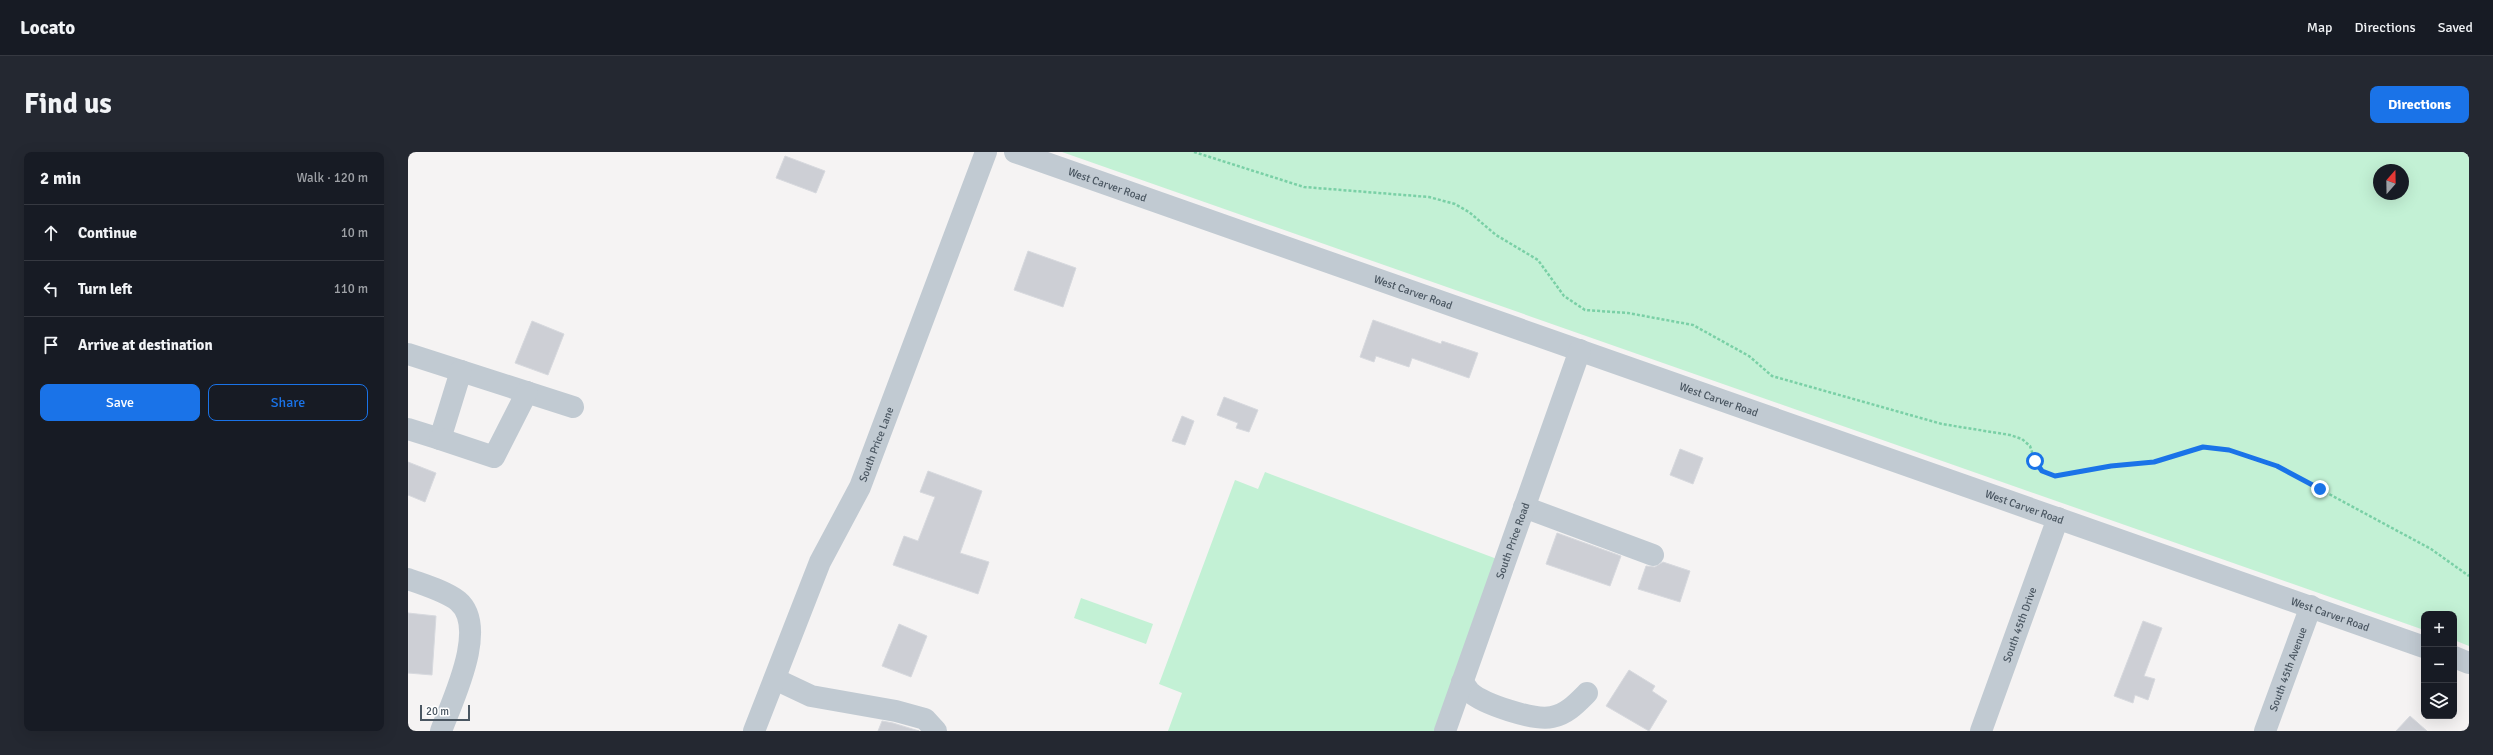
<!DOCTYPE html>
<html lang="en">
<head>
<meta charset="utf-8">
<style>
	:root { --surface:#171b24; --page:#242831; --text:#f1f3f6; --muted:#9ea1a6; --line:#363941; --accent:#1a73e8 }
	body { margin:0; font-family:Signika,sans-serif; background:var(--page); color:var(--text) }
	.controls { position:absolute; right:12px; bottom:12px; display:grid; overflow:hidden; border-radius:8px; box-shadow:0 4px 16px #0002 }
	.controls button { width:36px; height:36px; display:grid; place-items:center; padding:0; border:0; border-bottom:1px solid var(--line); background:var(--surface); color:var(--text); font:20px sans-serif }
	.compass { position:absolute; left:1965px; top:12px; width:36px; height:36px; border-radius:50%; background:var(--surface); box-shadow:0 4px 16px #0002; rotate:20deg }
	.scale { position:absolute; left:12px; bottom:10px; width:50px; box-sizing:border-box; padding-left:4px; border:2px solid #4a5661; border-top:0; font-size:11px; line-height:14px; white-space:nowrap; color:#4a5661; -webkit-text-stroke:3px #fff; paint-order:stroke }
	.stop { position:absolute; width:12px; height:12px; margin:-9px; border:3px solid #1a73e8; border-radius:50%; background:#fff }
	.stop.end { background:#1a73e8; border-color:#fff; box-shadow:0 1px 4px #0008 }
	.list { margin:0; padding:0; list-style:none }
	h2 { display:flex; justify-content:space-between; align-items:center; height:52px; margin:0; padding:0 16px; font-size:17px }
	h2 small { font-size:13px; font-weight:400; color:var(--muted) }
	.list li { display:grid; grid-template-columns:26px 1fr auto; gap:12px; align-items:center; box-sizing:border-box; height:56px; padding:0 16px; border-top:1px solid var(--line) }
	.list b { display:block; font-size:15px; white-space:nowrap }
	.list em { font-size:13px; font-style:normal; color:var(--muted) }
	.actions { display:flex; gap:8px; padding:12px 16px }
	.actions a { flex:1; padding:9px 0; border:1px solid var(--accent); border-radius:8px; text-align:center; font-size:14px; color:var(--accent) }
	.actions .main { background:var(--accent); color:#fff }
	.icon { flex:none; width:22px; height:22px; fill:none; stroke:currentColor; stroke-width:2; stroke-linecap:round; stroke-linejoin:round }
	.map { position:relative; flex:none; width:2061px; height:579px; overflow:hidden; border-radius:8px }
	header { display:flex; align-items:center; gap:24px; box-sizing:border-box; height:56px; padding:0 20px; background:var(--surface); border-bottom:1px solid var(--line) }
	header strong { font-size:19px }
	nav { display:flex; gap:22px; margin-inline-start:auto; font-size:14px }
	.intro { display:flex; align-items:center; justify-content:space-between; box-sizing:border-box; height:96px; padding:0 24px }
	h1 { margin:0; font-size:28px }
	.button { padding:10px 18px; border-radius:8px; background:var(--accent); color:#fff; font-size:14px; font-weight:700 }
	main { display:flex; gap:24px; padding:0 24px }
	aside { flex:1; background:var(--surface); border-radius:8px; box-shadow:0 4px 16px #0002 }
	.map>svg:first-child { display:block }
</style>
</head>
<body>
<header>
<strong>Locato</strong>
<nav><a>Map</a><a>Directions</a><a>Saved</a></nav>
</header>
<div class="intro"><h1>Find us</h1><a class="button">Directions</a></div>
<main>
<aside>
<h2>2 min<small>Walk · 120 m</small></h2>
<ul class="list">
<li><svg class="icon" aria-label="ahead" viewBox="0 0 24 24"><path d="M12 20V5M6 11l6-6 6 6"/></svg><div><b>Continue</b></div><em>10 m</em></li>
<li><svg class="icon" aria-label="left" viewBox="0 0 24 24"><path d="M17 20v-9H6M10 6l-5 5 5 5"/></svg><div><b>Turn left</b></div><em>110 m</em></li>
<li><svg class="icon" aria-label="arrive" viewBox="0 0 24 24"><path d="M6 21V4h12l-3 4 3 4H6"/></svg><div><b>Arrive at destination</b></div></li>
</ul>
<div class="actions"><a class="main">Save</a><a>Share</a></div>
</aside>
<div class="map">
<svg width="2061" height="579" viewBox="0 0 2061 579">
	<rect width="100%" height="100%" fill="#f5f3f3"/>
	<g fill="#c3f1d5" fill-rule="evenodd">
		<path d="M654,0H2061V494L2046,488V462H2016V478ZM1971,18H1995V42H1971Z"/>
		<polygon points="857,320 1089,407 1028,579 760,579 774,541 751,532 827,328 850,337"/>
		<polygon points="673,446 745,472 738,492 666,466"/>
	</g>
	<g fill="#cdcfd5" stroke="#d7d9de">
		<polygon points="377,4 417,19 408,41 368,26"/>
		<polygon points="620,99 668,116 655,155 606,138"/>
		<polygon points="965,168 1033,192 1034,189 1070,201 1061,226 1004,206 1001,215 968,204 966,210 952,205"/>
		<polygon points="124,169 156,182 140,223 107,211"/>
		<polygon points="816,245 850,258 841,280 828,276 830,271 809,263"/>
		<polygon points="774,264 786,269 777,293 764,289"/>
		<polygon points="1272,297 1295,306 1285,332 1262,323"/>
		<polygon points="0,310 28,321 17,350 0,343"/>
		<polygon points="520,319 574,339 552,401 581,410 570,442 485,413 496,384 510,389 527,345 512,340"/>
		<polygon points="1149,381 1213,404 1202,434 1138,412"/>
		<polygon points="1255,410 1282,419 1272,450 1230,437 1238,414 1247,415"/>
		<polygon points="0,461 28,464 24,523 0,521"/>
		<polygon points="1735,469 1754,476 1736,524 1747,527 1740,548 1727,543 1725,551 1706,544"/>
		<polygon points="491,472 519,484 503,525 474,514"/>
		<polygon points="1221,518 1247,534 1244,539 1259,549 1241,579 1198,554"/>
		<polygon points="2002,564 2019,579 1988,579"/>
		<polygon points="474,569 485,571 511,579 470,579"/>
	</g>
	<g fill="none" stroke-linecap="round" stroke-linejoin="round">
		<polyline stroke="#7ad0a6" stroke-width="2.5" stroke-dasharray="3 2" stroke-linecap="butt" points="786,0 896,35 1021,45 1047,52 1061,60 1088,83 1130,108 1156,144 1177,158 1220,161 1285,173 1341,204 1364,224 1534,272 1602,283 1614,287 1622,294 1627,309 1634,319 1647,324 1703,314 1746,310 1795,295 1821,298 1869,314 2023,397 2061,424"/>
		<g stroke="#c1cad2" stroke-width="22">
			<path id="s1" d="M607,0L2016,495"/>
			<polyline points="0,202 165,255"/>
			<polyline points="0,277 32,287 53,219"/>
			<polyline points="32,287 86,305 119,240"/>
			<polyline points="1116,355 1245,403"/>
			<path d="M0,427C16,433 37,439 50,449C81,475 44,549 33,579"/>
			<polyline points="2046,505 2061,511"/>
			<polyline points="367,527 403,544 488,559 517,567 528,579"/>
			<path d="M1054,530C1057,533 1059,537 1062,540C1075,552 1126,569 1144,565C1159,562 1169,551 1179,541"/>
			<path id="s2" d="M346,579L412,410L452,335L578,0"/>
			<path id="s3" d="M1037,579L1172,198"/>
			<path id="s4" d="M1573,579L1650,366"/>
			<path id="s5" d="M1857,579L1903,454"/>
		</g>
	</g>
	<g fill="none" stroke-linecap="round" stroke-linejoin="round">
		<polyline stroke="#1a73e8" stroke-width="5" points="1627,309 1634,319 1647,324 1703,314 1746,310 1795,295 1821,298 1869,314 1912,337"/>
	</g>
	<g text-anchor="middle" stroke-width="3" stroke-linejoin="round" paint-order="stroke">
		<g font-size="11" fill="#4a5661" stroke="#fff">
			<text dy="4" stroke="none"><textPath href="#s1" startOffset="98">West Carver Road</textPath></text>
			<text dy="4" stroke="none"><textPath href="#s1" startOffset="422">West Carver Road</textPath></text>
			<text dy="4" stroke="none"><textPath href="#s1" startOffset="746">West Carver Road</textPath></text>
			<text dy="4" stroke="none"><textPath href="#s2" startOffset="312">South Price Lane</textPath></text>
			<text dy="4" stroke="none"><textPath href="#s1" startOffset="1070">West Carver Road</textPath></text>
			<text dy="4" stroke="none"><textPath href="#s3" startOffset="202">South Price Road</textPath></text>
			<text dy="4" stroke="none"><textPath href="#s1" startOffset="1394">West Carver Road</textPath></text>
			<text dy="4" stroke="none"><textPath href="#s4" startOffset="113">South 45th Drive</textPath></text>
			<text dy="4" stroke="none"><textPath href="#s5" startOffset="66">South 45th Avenue</textPath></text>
		</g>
	</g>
</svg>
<div class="controls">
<button>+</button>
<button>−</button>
<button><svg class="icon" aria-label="layers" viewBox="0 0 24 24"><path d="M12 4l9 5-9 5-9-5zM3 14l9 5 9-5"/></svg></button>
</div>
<svg class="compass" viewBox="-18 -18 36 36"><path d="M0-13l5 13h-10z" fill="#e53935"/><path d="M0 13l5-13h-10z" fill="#9ea1a6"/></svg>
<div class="scale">20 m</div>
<div class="stop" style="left:1627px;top:309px"></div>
<div class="stop end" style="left:1912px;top:337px"></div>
</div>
</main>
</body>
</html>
